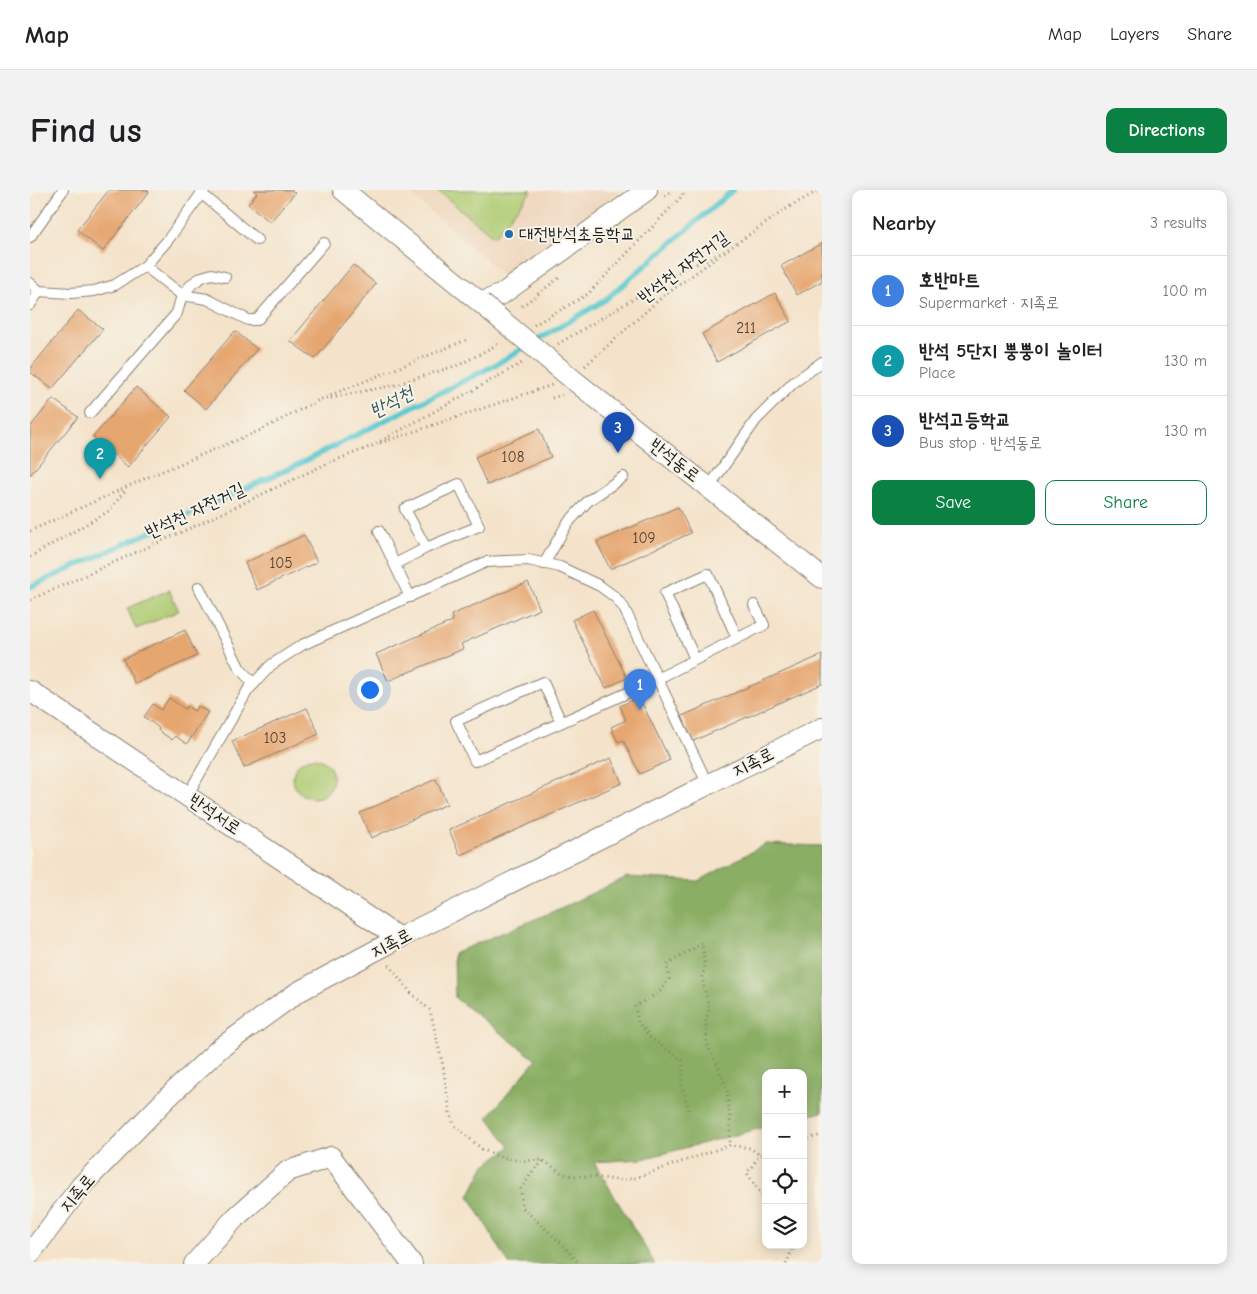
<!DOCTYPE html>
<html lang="en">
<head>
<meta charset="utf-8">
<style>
	:root { --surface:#fff; --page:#f2f2f2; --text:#202124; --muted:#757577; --line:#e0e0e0; --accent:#0b8043 }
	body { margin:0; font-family:"Comic Neue","Poor Story",sans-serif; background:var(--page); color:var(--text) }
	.controls { position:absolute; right:15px; bottom:15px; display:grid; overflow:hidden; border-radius:10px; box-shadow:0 2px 12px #0003 }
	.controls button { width:45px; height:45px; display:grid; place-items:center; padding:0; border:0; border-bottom:1px solid var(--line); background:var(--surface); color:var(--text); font:25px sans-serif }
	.you { position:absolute; left:339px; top:499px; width:18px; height:18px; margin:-12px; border:4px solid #fff; border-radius:50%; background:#1a73e8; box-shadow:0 0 0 8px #1a73e833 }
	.badge { display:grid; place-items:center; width:32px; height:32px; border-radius:50%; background:var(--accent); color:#fff; font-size:16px; font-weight:700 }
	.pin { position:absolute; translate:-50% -41px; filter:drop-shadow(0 1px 2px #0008) }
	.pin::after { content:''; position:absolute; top:26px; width:18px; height:15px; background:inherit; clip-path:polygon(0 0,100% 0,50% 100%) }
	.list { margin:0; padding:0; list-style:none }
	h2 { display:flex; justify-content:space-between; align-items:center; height:65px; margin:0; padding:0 20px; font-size:21px }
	h2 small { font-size:16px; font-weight:400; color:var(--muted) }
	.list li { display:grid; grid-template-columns:32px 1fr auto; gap:15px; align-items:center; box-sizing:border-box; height:70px; padding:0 20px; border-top:1px solid var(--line) }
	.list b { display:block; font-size:19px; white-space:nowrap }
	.list p { margin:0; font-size:16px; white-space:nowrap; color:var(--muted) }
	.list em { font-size:16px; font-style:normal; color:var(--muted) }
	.actions { display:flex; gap:10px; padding:15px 20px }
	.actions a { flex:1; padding:11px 0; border:1px solid var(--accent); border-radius:10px; text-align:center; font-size:18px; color:var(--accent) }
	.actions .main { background:var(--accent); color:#fff }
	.icon { flex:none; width:28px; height:28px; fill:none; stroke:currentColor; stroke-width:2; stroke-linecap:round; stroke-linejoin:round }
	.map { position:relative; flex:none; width:792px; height:1074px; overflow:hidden; border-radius:10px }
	header { display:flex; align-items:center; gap:30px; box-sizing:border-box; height:70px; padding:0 25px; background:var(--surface); border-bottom:1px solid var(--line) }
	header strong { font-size:24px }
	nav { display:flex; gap:28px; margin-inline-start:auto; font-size:18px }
	.intro { display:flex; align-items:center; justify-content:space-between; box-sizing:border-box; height:120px; padding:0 30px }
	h1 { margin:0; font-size:35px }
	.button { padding:12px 22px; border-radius:10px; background:var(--accent); color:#fff; font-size:18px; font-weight:700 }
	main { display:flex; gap:30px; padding:0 30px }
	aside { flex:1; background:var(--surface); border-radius:10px; box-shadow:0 2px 12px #0003 }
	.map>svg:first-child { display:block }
</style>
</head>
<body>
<header>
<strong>Map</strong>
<nav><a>Map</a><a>Layers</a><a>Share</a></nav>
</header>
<div class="intro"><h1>Find us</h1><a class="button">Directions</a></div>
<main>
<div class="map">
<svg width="792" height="1074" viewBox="0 0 792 1074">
	<rect width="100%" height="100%" fill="#f7f3e8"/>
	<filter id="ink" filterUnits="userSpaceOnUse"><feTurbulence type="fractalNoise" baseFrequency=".02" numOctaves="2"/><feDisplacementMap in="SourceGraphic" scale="10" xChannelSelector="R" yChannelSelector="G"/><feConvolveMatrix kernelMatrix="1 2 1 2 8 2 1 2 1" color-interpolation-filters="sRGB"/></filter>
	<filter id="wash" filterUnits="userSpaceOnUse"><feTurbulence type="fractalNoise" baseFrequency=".0096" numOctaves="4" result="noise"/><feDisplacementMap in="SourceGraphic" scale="20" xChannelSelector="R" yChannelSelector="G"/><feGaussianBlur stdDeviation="1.12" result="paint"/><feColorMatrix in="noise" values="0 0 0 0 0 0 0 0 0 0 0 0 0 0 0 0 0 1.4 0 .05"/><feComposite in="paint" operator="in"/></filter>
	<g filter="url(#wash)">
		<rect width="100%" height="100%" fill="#f4e3ca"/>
		<polygon fill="#efd6bc" points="376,0 590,0 475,87"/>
		<g fill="#aeca71" stroke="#657346">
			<polygon points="407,0 502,0 464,47"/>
			<polygon points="139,400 149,421 106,439 97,418"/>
			<circle cx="283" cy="588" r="20"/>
		</g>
		<polygon fill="#8aae63" stroke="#536540" points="735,654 792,656 792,922 773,927 773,883 736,883 736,937 612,969 564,972 625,1074 479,1074 439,1006 455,975 480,957 458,927 506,870 425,808 424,763 522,722 597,687 669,691"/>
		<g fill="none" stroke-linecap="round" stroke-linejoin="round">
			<polyline stroke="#5cc9d0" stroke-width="5.5" points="0,397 269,274 465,175 575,110 703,0"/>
		</g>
		<g id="blocks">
			<g fill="#e6a66f">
				<polygon points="79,0 117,0 119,2 73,61 47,40"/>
				<polygon points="223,0 261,0 265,3 240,32 218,14 227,3"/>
				<polygon points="792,53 792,91 767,105 751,76"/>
				<polygon points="323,75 346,94 285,169 260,151"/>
				<polygon points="745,103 761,131 687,172 672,144"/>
				<polygon points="48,120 73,139 22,199 0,182 0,179"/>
				<polygon points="205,141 227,159 176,219 154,200"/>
				<polygon points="106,197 141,227 98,277 63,247"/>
				<polygon points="23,209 48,227 0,285 0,237"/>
				<polygon points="509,239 521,267 457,295 445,267"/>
				<polygon points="648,317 661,343 580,379 567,352"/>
				<polygon points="274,345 287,372 227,400 215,373"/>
				<polygon points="498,392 510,419 431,454 433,459 358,491 346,464 423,431 421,425"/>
				<polygon points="563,420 597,488 576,498 542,430"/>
				<polygon points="155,440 167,466 105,494 93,469"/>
				<polygon points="792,465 792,494 663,551 652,526"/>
				<polygon points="609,507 640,570 610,584 593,550 588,552 581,537 596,530 590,516"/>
				<polygon points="139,508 155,519 157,516 164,521 168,516 178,522 157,554 145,546 142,550 128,540 129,538 114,527 123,514 131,520"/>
				<polygon points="277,518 289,544 214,578 202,551"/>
				<polygon points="581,568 592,593 430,665 419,640"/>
				<polygon points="406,589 417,614 341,648 330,623"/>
			</g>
		</g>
	</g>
	<g filter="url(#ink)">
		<use href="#blocks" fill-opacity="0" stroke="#888073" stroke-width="1"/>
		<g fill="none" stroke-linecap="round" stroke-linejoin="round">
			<g stroke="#888073" stroke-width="12">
				<g id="lane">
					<polyline points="172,4 227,50"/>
					<polyline points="0,47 33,0"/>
					<polyline points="115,76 152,105 177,109 218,130 227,130 294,53"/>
					<polyline points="0,93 9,101 41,103 64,101 85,95 115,76 137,51 174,0"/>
					<polyline points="0,115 9,101"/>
					<polyline points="60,223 147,123 152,105 163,93 172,87 182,84 195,87"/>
					<polyline points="679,297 726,230 763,193 792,172"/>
					<polyline points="349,341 380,407"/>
					<polyline points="365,374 396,358 449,336 429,294 375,319 396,358"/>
					<polyline points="514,374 537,334 558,311 593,287"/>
					<polyline points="169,397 210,479 224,494"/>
					<polyline points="665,469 635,403 678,384 707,448"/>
					<polyline points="531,532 513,492 426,531 445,571 615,495 734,435 724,415"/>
					<polyline points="157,606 218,500 241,475 272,455 456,372 498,370 530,377 570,396 585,407 594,418 678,595"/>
				</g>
			</g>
			<g stroke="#888073" stroke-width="22">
				<g id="street">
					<polyline points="313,0 451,113 472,104 617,0"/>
					<polyline points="541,188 792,388"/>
					<polyline points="0,501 369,748"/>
					<polyline points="0,1064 51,996 136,909 189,859 268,802 369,748 792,538"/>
					<polyline points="164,1074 206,1027 258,981 301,967 382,1074"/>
				</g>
			</g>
			<g stroke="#888073" stroke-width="3" stroke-dasharray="1 4" stroke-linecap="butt">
				<polyline points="635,6 642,0"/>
				<polyline points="694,62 759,17 790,0"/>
				<polyline points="492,116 529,88"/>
				<polyline points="504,135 558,104 653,5 653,0"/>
				<polyline points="528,154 652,80 694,62"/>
				<polyline points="555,176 631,108 689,66"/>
				<polyline points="522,208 532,205"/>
				<polyline points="296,209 365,195 431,174 470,153"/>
				<polyline points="350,253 522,195"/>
				<polyline points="0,341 116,288 231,240 289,210 436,150"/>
				<polyline points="0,367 79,321 96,299"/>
				<polyline points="0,410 167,335 296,274 342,256 494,172"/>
				<polyline points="359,775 381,803 400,820 413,876 420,922 424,935 452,959 467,966 491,971 513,970 533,984 544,986 566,987 586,990 602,989 700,955 720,958 730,965"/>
				<polyline points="658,920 652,895 653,871 622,849 608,832 605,816 629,803 639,789 637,775 672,753 675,776 672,788 679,818 676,831 677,854 687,874 697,899 700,928 700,955"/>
				<polyline points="773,950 792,945"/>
				<polyline points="736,962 730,965 717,983 736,1012"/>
				<polyline points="513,971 501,984 491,999 492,1017 534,1056 549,1074"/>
				<polyline points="756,1074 762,1060 759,1055"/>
			</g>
			<use href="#lane" stroke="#fff" stroke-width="10"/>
			<use href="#street" stroke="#fff" stroke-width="20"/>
			<g stroke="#888073" stroke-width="22" stroke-linecap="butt">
				<polyline id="street-bridge" points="451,113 541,188"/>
			</g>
			<use href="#street-bridge" stroke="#fff" stroke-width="20"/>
		</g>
	</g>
	<circle fill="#1f6fb2" stroke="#f7f3e8" stroke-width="2" cx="479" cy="44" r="5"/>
	<g text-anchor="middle" stroke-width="4" stroke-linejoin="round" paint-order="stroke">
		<g font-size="15" fill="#4e3e31">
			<text x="716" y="143">211</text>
			<text x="483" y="272">108</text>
			<text x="614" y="353">109</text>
			<text x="251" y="378">105</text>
			<text x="245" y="553">103</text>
		</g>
		<g font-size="18" fill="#1c1c1c" stroke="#f7f3e8" text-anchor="start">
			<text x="489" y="50">대전반석초등학교</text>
		</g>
		<g font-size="18" fill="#1c1c1c" stroke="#f7f3e8">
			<text transform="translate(653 77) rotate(-37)" y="6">반석천 자전거길</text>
			<text transform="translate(645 270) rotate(38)" y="6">반석동로</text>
			<text transform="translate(165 320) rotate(-25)" y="6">반석천 자전거길</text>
			<text transform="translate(723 572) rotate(-27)" y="6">지족로</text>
			<text transform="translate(185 624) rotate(34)" y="6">반석서로</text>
			<text transform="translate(361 753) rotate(-28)" y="6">지족로</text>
			<text transform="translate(47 1003) rotate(-50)" y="6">지족로</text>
		</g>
		<g font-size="19" font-style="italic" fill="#32595b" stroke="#f7f3e8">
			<text transform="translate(361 211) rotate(-27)" y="7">반석천</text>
		</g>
	</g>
</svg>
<div class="controls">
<button>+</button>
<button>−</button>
<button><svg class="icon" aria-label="locate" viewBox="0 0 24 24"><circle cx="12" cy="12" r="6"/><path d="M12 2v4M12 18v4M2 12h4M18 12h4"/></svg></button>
<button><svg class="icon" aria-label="layers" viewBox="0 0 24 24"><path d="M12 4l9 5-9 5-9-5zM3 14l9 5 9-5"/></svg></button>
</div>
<div class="you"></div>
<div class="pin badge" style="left:610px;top:520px;background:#3f7fe0">1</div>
<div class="pin badge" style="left:70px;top:289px;background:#0f9aa8">2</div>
<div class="pin badge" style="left:588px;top:263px;background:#1a4fb4">3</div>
</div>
<aside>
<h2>Nearby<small>3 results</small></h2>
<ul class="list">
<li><span class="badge" style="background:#3f7fe0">1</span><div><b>호반마트</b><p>Supermarket · 지족로</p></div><em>100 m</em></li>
<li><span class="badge" style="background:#0f9aa8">2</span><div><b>반석 5단지 뿡뿡이 놀이터</b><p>Place</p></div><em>130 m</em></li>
<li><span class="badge" style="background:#1a4fb4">3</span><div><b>반석고등학교</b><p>Bus stop · 반석동로</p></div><em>130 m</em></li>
</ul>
<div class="actions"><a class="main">Save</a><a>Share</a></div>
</aside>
</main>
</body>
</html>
